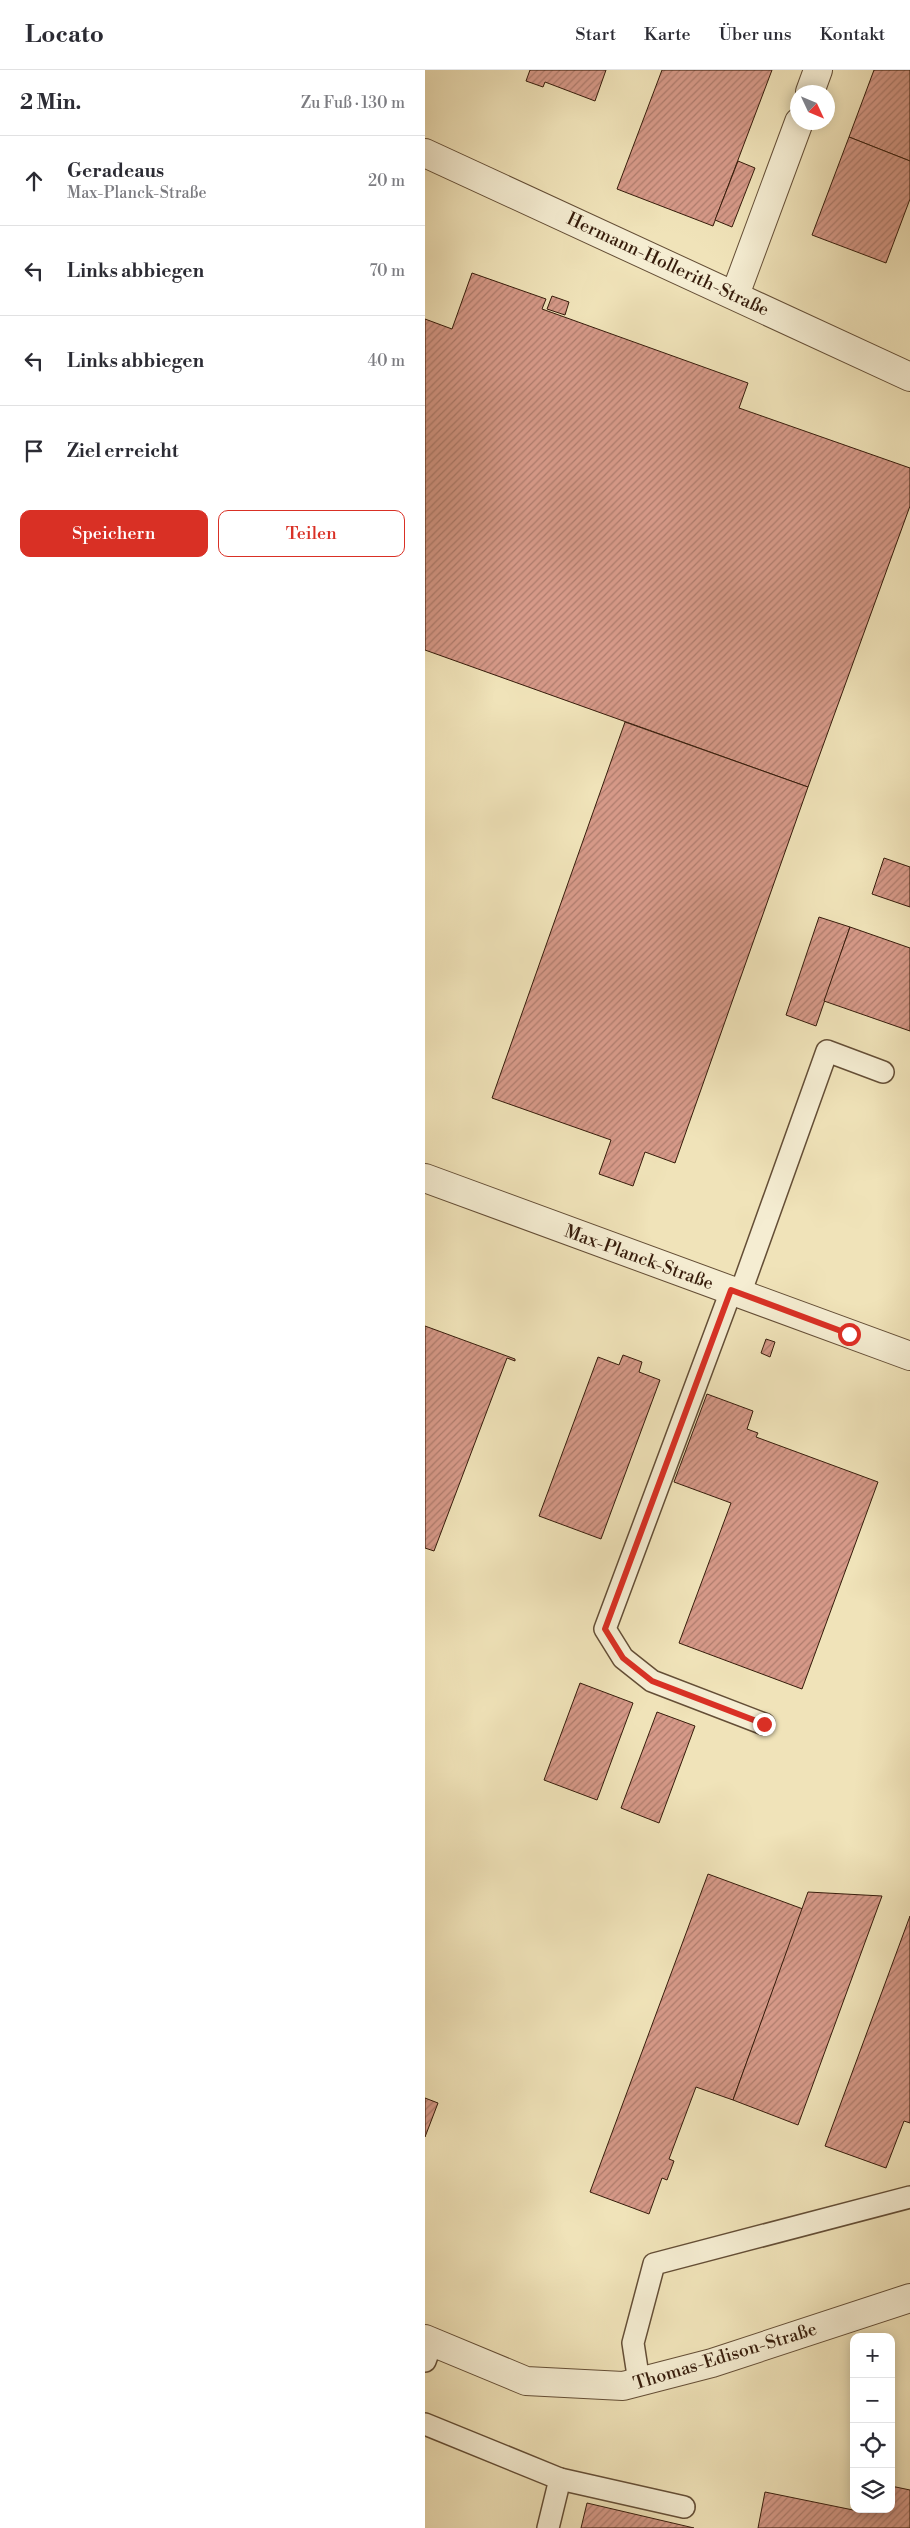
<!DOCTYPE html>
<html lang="de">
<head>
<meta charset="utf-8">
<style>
	:root { --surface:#fff; --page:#f7f7f7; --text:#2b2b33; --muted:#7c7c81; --line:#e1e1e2; --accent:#d93025 }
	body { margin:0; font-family:"Libre Bodoni",serif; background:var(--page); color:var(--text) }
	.controls { position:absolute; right:15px; bottom:15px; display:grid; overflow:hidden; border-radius:10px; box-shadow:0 2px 12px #0003 }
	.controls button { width:45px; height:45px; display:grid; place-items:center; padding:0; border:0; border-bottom:1px solid var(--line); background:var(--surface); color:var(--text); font:25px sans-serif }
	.compass { position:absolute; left:365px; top:15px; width:45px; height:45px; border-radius:50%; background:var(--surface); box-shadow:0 2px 12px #0003; rotate:134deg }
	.stop { position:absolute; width:15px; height:15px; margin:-11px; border:4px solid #d93025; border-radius:50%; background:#fff }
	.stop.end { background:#d93025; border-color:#fff; box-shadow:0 1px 5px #0008 }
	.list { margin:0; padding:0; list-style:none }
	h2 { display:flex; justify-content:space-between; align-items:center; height:65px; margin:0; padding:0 20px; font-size:21px }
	h2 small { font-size:16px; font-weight:400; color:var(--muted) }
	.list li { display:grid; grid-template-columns:32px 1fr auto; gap:15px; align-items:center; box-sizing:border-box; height:90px; padding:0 20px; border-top:1px solid var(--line) }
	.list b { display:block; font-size:19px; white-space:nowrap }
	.list p { margin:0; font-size:16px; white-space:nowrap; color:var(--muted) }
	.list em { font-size:16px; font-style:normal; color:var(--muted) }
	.actions { display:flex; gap:10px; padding:15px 20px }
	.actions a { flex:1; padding:11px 0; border:1px solid var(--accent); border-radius:10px; text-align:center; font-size:18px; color:var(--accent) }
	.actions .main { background:var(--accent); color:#fff }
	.icon { flex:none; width:28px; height:28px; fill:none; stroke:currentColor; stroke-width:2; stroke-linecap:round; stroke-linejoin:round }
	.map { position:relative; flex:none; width:485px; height:2458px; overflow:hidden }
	header { display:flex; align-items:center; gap:30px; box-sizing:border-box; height:70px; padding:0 25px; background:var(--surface); border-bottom:1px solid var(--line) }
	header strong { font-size:24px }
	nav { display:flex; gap:28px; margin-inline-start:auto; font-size:18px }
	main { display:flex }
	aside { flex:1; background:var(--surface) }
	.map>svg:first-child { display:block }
</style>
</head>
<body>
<header>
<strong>Locato</strong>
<nav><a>Start</a><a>Karte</a><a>Über uns</a><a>Kontakt</a></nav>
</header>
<main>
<aside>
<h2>2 Min.<small>Zu Fuß · 130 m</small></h2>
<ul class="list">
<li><svg class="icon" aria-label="ahead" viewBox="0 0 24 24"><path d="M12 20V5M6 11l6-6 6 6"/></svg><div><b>Geradeaus</b><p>Max-Planck-Straße</p></div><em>20 m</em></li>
<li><svg class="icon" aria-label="left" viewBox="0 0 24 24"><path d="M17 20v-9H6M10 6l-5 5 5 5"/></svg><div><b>Links abbiegen</b></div><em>70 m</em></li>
<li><svg class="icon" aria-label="left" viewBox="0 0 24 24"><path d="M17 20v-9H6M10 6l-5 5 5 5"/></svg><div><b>Links abbiegen</b></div><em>40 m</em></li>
<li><svg class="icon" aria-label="arrive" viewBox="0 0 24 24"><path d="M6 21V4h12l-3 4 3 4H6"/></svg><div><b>Ziel erreicht</b></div></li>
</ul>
<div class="actions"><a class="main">Speichern</a><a>Teilen</a></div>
</aside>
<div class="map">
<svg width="485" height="2458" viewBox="0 0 485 2458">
	<defs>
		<pattern id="building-hatch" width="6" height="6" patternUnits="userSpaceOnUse" patternTransform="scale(1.25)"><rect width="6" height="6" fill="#d69988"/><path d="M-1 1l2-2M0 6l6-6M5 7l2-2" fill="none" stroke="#ae7c6d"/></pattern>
	</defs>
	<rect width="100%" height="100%" fill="#f0e3b9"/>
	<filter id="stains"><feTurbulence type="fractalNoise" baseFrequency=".004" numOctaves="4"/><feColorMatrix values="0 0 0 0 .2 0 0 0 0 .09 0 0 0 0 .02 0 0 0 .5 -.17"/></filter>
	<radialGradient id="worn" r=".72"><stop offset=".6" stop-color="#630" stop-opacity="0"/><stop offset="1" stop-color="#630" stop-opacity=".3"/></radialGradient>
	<g fill="url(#building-hatch)" stroke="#361c0b">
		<polygon points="105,0 181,0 170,31 120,12 118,17 101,11"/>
		<polygon points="237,0 347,0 288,156 192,119"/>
		<polygon points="449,0 485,0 485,91 424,67"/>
		<polygon points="424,67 485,91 485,129 461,193 387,165"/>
		<polygon points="313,91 330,98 307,157 290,150"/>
		<polygon points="47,203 121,229 117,239 323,313 314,338 485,398 485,436 383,717 0,580 0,249 27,259"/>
		<polygon points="127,226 144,232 140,245 122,239"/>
		<polygon points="200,652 383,717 250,1093 220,1082 208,1116 174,1104 186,1070 67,1028"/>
		<polygon points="459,788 485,797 485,837 447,824"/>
		<polygon points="394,847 425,857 391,956 361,945"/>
		<polygon points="425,857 485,878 485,961 399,931"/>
		<polygon points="0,1256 90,1289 90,1291 82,1288 9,1481 0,1478"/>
		<polygon points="341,1269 350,1272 345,1287 336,1283"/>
		<polygon points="198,1285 217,1292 214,1302 235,1310 176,1469 114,1446 173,1287 194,1295"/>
		<polygon points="282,1324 328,1341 322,1359 333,1363 331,1367 453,1412 377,1619 254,1573 306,1433 249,1412"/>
		<polygon points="155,1613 208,1633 172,1730 119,1710"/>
		<polygon points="232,1642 270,1656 234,1753 196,1738"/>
		<polygon points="283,1804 378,1839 308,2030 271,2017 244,2089 249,2091 242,2110 237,2108 224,2144 165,2122"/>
		<polygon points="383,1822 457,1826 373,2055 308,2030"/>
		<polygon points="485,1846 485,2053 479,2051 461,2098 400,2076"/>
		<polygon points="0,2028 13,2033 0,2067"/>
		<polygon points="466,2416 485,2420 485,2458 333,2458 340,2422 433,2441 466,2439"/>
		<polygon points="162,2433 269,2458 156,2458"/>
	</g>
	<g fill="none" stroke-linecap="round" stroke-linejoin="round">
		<g stroke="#644e36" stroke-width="24">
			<g id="service">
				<polyline points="306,1221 180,1559 198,1588 227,1611 339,1654"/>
				<polyline points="315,1224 402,981 458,1002"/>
				<polyline points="0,2291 7,2272"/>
				<polyline points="214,2312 208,2273 229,2194 485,2127"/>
				<polyline points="0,2354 135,2409 123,2458"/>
				<polyline points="135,2409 259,2437"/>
			</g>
		</g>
		<g stroke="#644e36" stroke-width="30">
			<g id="minor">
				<polyline points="385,22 393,0"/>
				<polyline points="0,83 485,307"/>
				<polyline points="310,225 374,52"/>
				<polyline points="0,1108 485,1286"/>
				<polyline points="0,2269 101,2311 198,2316 287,2293 485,2228"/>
			</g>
		</g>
		<use href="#service" stroke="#f5edd2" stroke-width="21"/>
		<use href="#minor" stroke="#f5edd2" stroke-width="28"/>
	</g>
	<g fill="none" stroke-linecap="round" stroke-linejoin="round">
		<polyline stroke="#d93025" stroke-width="6" points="339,1654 227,1611 198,1588 180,1559 306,1220 424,1264"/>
	</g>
	<g text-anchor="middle" stroke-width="4" stroke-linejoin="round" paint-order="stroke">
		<g font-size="18" fill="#361c0b" stroke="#f5edd2">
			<text transform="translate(243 194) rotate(25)" y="6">Hermann-Hollerith-Straße</text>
			<text transform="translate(214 1187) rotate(20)" y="6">Max-Planck-Straße</text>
			<text transform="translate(300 2286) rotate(-17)" y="6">Thomas-Edison-Straße</text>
		</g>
	</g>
	<rect width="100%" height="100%" filter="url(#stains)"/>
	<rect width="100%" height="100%" fill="url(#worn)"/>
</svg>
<div class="controls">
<button>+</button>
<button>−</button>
<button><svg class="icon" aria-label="locate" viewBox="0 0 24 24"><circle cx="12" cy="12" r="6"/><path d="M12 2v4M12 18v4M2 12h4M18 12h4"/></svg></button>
<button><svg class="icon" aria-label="layers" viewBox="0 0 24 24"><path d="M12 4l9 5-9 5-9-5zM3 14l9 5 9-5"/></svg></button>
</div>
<svg class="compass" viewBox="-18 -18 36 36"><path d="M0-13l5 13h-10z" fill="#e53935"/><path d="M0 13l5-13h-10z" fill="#7c7c81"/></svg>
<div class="stop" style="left:424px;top:1264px"></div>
<div class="stop end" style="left:339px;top:1654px"></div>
</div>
</main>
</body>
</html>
